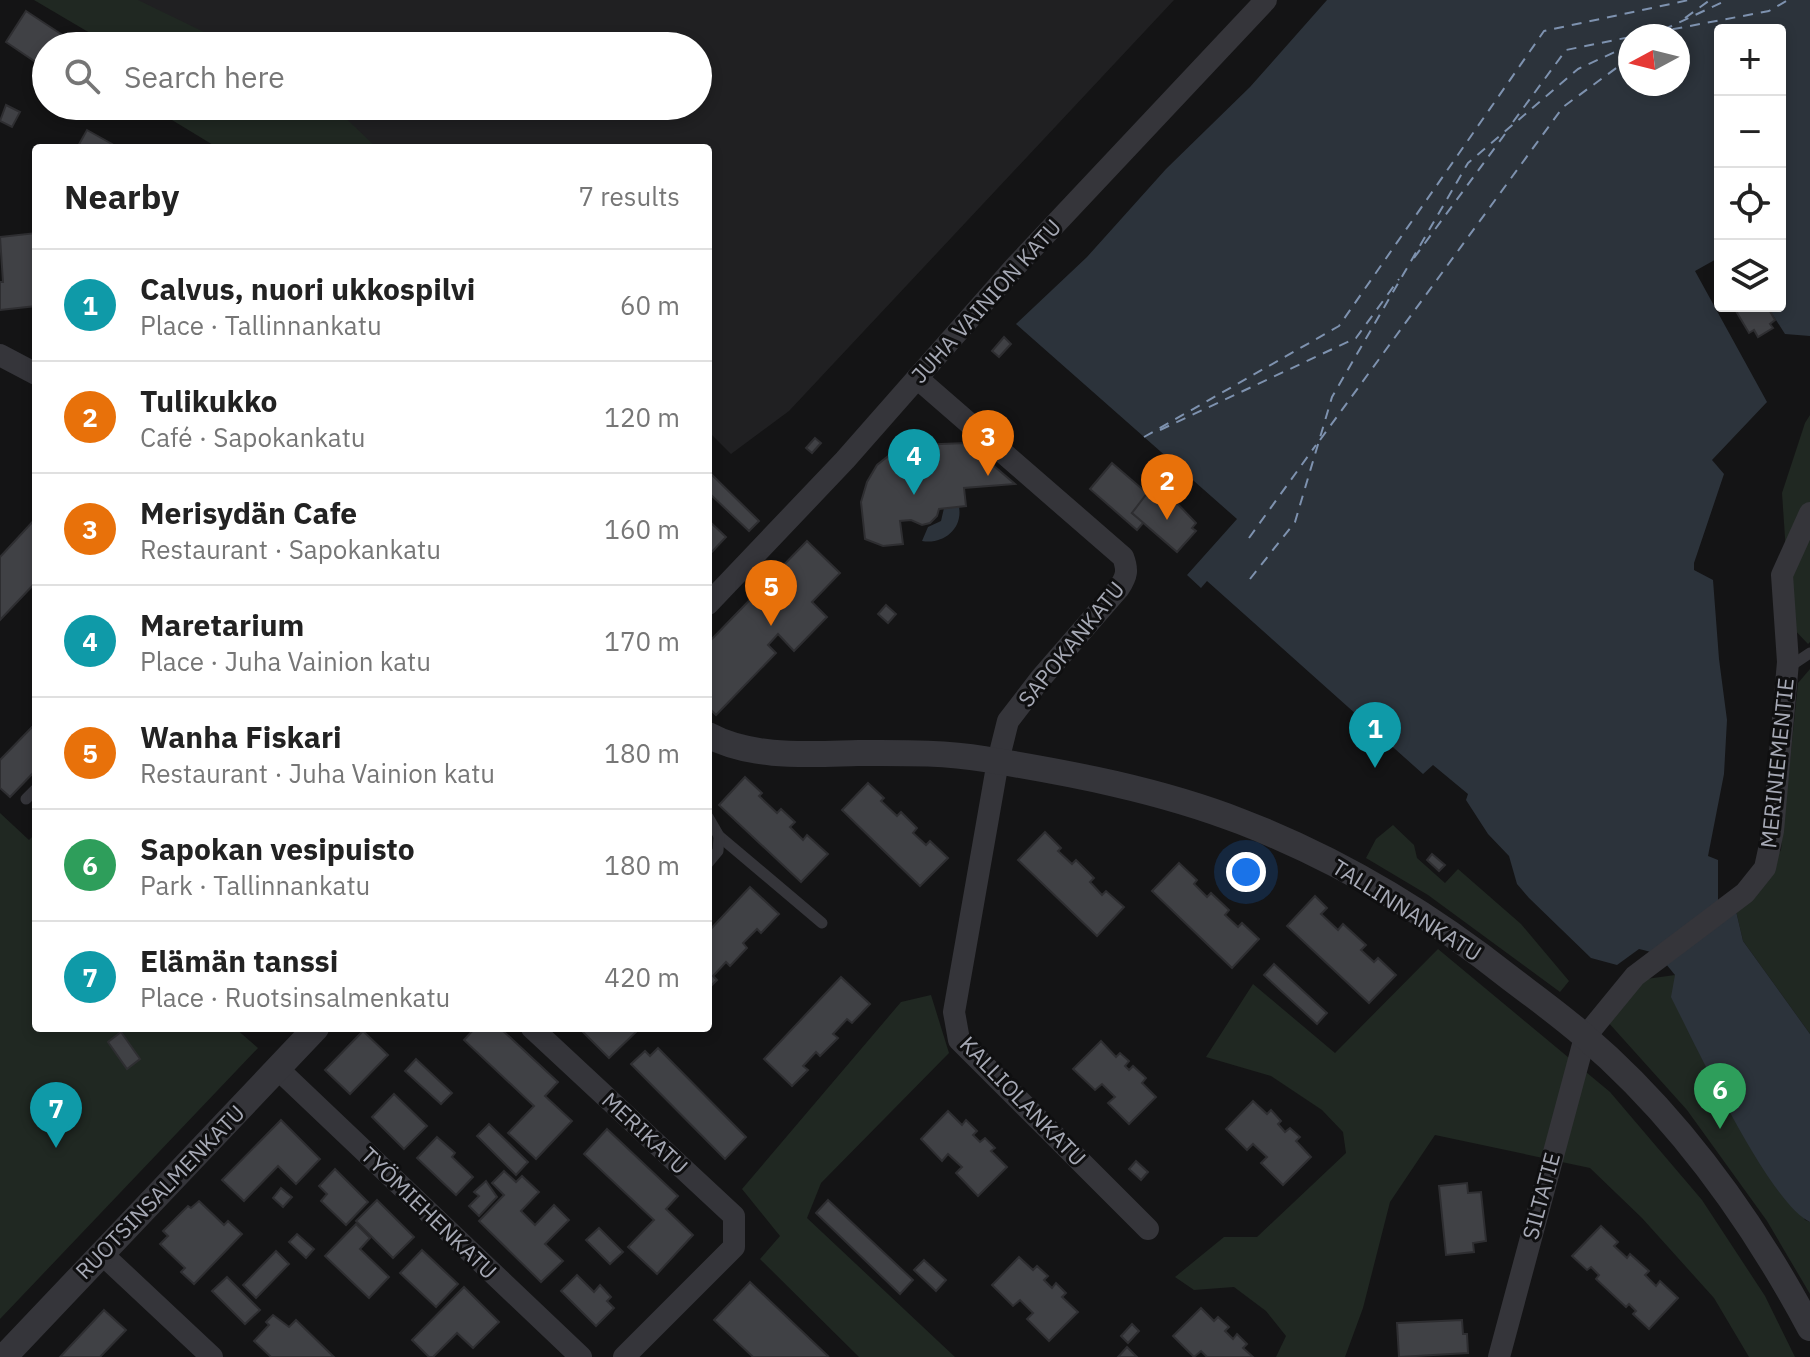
<!DOCTYPE html>
<html lang="en">
<head>
<meta charset="utf-8">
<style>
	:root { --surface:#fff; --page:#f2f2f2; --text:#222; --muted:#767676; --line:#e0e0e0; --accent:#111827 }
	body { margin:0; font-family:"IBM Plex Sans",sans-serif; background:var(--page); color:var(--text) }
	.controls { position:absolute; right:24px; top:24px; display:grid; overflow:hidden; border-radius:8px; box-shadow:0 4px 12px #0003 }
	.controls button { width:72px; height:72px; display:grid; place-items:center; padding:0; border:0; border-bottom:2px solid var(--line); background:var(--surface); color:var(--text); font:40px sans-serif }
	.compass { position:absolute; left:1618px; top:24px; width:72px; height:72px; border-radius:50%; background:var(--surface); box-shadow:0 4px 12px #0003; rotate:263deg }
	.you { position:absolute; left:1246px; top:872px; width:28px; height:28px; margin:-20px; border:6px solid #fff; border-radius:50%; background:#1a73e8; box-shadow:0 0 0 12px #1a73e833 }
	.badge { display:grid; place-items:center; width:52px; height:52px; border-radius:50%; background:var(--accent); color:#fff; font-size:26px; font-weight:700 }
	.pin { position:absolute; translate:-50% -66px; filter:drop-shadow(0 2px 4px #0008) }
	.pin::after { content:''; position:absolute; top:42px; width:28px; height:24px; background:inherit; clip-path:polygon(0 0,100% 0,50% 100%) }
	.list { margin:0; padding:0; list-style:none }
	h2 { display:flex; justify-content:space-between; align-items:center; height:104px; margin:0; padding:0 32px; font-size:34px }
	h2 small { font-size:26px; font-weight:400; color:var(--muted) }
	.list li { display:grid; grid-template-columns:52px 1fr auto; gap:24px; align-items:center; box-sizing:border-box; height:112px; padding:0 32px; border-top:2px solid var(--line) }
	.list b { display:block; font-size:30px; white-space:nowrap }
	.list p { margin:0; font-size:26px; white-space:nowrap; color:var(--muted) }
	.list em { font-size:26px; font-style:normal; color:var(--muted) }
	.icon { flex:none; width:44px; height:44px; fill:none; stroke:currentColor; stroke-width:2; stroke-linecap:round; stroke-linejoin:round }
	.map { position:relative; flex:none; width:1810px; height:1357px; overflow:hidden }
	.search { position:absolute; background:var(--surface); box-shadow:0 4px 12px #0003; left:32px; top:32px; width:680px; height:88px; display:flex; align-items:center; gap:20px; box-sizing:border-box; padding:0 28px; border-radius:44px; color:var(--muted); font-size:30px }
	.panel { position:absolute; background:var(--surface); box-shadow:0 4px 12px #0003; left:32px; top:144px; width:680px; height:888px; border-radius:8px }
	.map>svg:first-child { display:block }
</style>
</head>
<body>
<div class="map">
<svg width="1810" height="1357" viewBox="0 0 1810 1357">
	<rect width="100%" height="100%" fill="#141415"/>
	<polygon fill="#202022" points="104,0 1174,0 789,411 731,454 708,431 708,148 356,148 289,106 698,106 698,46 167,46"/>
	<g fill="#202822">
		<polygon points="34,0 138,0 233,46 112,46"/>
		<polygon points="149,106 333,106 377,148 218,148"/>
		<polygon points="1810,415 1810,642 1808,644 1791,626 1782,493 1805,423"/>
		<polygon points="1810,669 1810,1034 1743,941 1736,911 1781,850 1798,683"/>
		<polygon points="0,813 29,840 36,833 36,1028 235,1028 258,1048 0,1319"/>
		<polygon points="1393,825 1414,845 1417,858 1445,883 1458,869 1521,924 1569,981 1560,992 1428,895 1366,858 1376,839"/>
		<polygon points="1438,949 1610,1092 1702,1200 1765,1296 1795,1357 1749,1357 1714,1298 1642,1218 1590,1168 1435,1135 1390,1202 1363,1308 1345,1357 1276,1357 1286,1336 1266,1311 1234,1287 1194,1290 1175,1277 1224,1237 1257,1237 1346,1153 1343,1132 1322,1110 1271,1076 1206,1057 1253,984 1335,1053"/>
		<polygon points="1675,975 1805,1220 1810,1222 1810,1294 1767,1221 1687,1110 1607,1021 1639,980"/>
		<polygon points="931,995 949,1053 821,1183 807,1218 955,1357 859,1357 760,1259 780,1236 742,1189 901,1002"/>
	</g>
	<g fill="#2c333b" fill-rule="evenodd">
		<path d="M1327,0H1810V336L1785,334L1767,306H1780V30H1720V257L1695,271L1767,402L1712,460L1724,474L1694,563V570L1713,580L1719,659L1727,720L1724,774L1708,856L1718,860V900L1736,911L1743,941L1810,1034V1222C1770,1205 1694,1042 1671,997L1675,975C1664,961 1657,952 1639,949L1617,965L1591,958L1529,898L1517,884L1509,856L1488,834L1466,800L1468,794L1433,765L1423,774L1207,581L1201,588L1187,575L1237,519L1016,324L1087,257L1166,169L1250,87ZM1630,36H1678V84H1630Z"/>
		<path d="M959,507C963,529 943,545 922,541L928,527L941,521L944,508Z"/>
	</g>
	<g fill="none" stroke-linecap="round" stroke-linejoin="round">
		<g stroke="#7e92af" stroke-width="2" stroke-dasharray="10 8" stroke-linecap="butt">
			<polyline points="1685,18 1710,0"/>
			<polyline points="1663,30 1727,0"/>
			<polyline points="1637,36 1769,11 1788,0"/>
			<polyline points="1661,36 1667,31"/>
			<polyline points="1513,122 1566,50 1630,37"/>
			<polyline points="1414,258 1505,134"/>
			<polyline points="1160,430 1356,338 1399,279"/>
			<polyline points="1144,437 1339,326 1544,31 1689,0"/>
			<polyline points="1320,440 1563,107 1630,58"/>
			<polyline points="1249,538 1316,445"/>
			<polyline points="1250,579 1295,522 1332,397 1468,163 1578,69 1630,45"/>
		</g>
	</g>
	<g fill="#404145" stroke="#2e2e31" stroke-width="2">
		<polygon points="26,11 79,46 46,46 46,69 6,42"/>
		<polygon points="6,105 20,112 12,127 0,121"/>
		<polygon points="87,130 119,148 77,148"/>
		<polygon points="36,233 36,306 0,310 0,282 3,282 0,237"/>
		<polygon points="1733,306 1767,306 1775,320 1770,324 1773,328 1758,337 1754,330 1749,333"/>
		<polygon points="1004,337 1011,344 999,357 992,351"/>
		<polygon points="815,438 821,443 812,453 806,448"/>
		<polygon points="967,443 1015,484 964,488 966,506 939,509 937,516 930,523 922,525 911,520 900,521 903,544 883,546 865,539 861,502 867,482 877,465 896,450 914,445"/>
		<polygon points="1112,463 1148,494 1132,513 1144,522 1137,530 1090,489"/>
		<polygon points="708,471 759,521 749,531 708,492"/>
		<polygon points="1156,487 1169,495 1196,523 1192,528 1196,531 1177,552 1132,513 1151,488 1153,491"/>
		<polygon points="36,518 36,582 0,620 0,557"/>
		<polygon points="708,520 726,537 708,556"/>
		<polygon points="807,541 840,573 812,602 827,617 794,651 778,634 768,645 776,653 716,715 708,707 708,643"/>
		<polygon points="886,605 896,614 888,623 878,614"/>
		<polygon points="36,723 36,770 10,797 0,788 0,760"/>
		<polygon points="745,777 762,793 759,796 777,813 781,809 795,822 790,827 803,840 807,835 828,854 801,882 719,805"/>
		<polygon points="868,783 884,798 881,801 897,816 901,812 917,828 913,833 926,845 930,841 948,858 920,886 842,810"/>
		<polygon points="1045,832 1061,848 1058,851 1072,864 1076,860 1094,878 1090,882 1102,895 1106,891 1124,907 1097,936 1018,860"/>
		<polygon points="1432,854 1445,865 1439,871 1427,860"/>
		<polygon points="1179,863 1197,880 1194,884 1207,897 1211,893 1229,910 1225,915 1238,927 1242,923 1259,939 1232,968 1152,891"/>
		<polygon points="750,887 779,914 761,933 757,929 743,943 747,948 730,966 726,962 713,976 717,980 708,989 708,932"/>
		<polygon points="1315,896 1327,908 1321,914 1338,930 1343,924 1366,945 1361,950 1374,962 1378,958 1396,975 1369,1003 1287,926"/>
		<polygon points="1274,964 1327,1013 1317,1024 1264,975"/>
		<polygon points="841,977 870,1004 852,1023 847,1019 833,1034 838,1038 820,1056 816,1052 803,1066 808,1070 792,1086 764,1059"/>
		<polygon points="475,1028 500,1028 558,1082 545,1096 572,1121 536,1159 508,1133 534,1106 464,1040"/>
		<polygon points="579,1028 640,1028 609,1058"/>
		<polygon points="363,1031 388,1055 350,1094 325,1070"/>
		<polygon points="121,1032 140,1059 127,1069 108,1042"/>
		<polygon points="1101,1041 1116,1057 1120,1053 1129,1061 1125,1066 1129,1070 1133,1066 1146,1078 1142,1083 1156,1097 1129,1124 1108,1103 1115,1097 1102,1084 1095,1090 1073,1069"/>
		<polygon points="658,1048 746,1137 725,1159 631,1064 645,1051 650,1056"/>
		<polygon points="416,1059 452,1093 441,1104 405,1071"/>
		<polygon points="394,1094 427,1126 404,1149 372,1117"/>
		<polygon points="1253,1101 1267,1114 1271,1110 1281,1121 1278,1124 1285,1132 1290,1128 1300,1137 1296,1141 1311,1157 1283,1185 1261,1163 1267,1157 1253,1144 1247,1150 1226,1129"/>
		<polygon points="948,1111 962,1125 966,1120 977,1131 973,1135 980,1142 985,1138 995,1148 991,1151 1007,1167 978,1196 956,1173 962,1167 948,1154 942,1161 921,1139"/>
		<polygon points="281,1120 320,1159 296,1184 278,1166 244,1201 222,1180"/>
		<polygon points="489,1124 528,1162 516,1175 477,1136"/>
		<polygon points="607,1129 678,1196 666,1209 693,1235 657,1274 628,1247 654,1220 584,1154"/>
		<polygon points="437,1137 455,1153 452,1157 473,1177 456,1195 417,1158"/>
		<polygon points="1136,1161 1148,1172 1141,1180 1129,1169"/>
		<polygon points="335,1169 368,1202 346,1225 321,1201 327,1194 319,1186"/>
		<polygon points="504,1171 516,1182 522,1176 539,1192 521,1211 535,1225 554,1205 569,1220 545,1244 563,1261 541,1282 479,1221 504,1195 492,1183"/>
		<polygon points="486,1181 497,1197 479,1216 469,1206 479,1196 474,1192"/>
		<polygon points="1467,1183 1468,1193 1481,1192 1486,1241 1473,1243 1474,1252 1446,1255 1439,1186"/>
		<polygon points="281,1188 292,1197 283,1207 273,1198"/>
		<polygon points="377,1200 414,1237 393,1258 356,1221"/>
		<polygon points="828,1200 913,1280 900,1294 816,1213"/>
		<polygon points="199,1201 224,1225 228,1221 242,1234 194,1284 181,1272 185,1268 160,1244 168,1236 163,1231 188,1206 191,1208"/>
		<polygon points="356,1224 370,1238 360,1249 389,1277 369,1298 325,1256"/>
		<polygon points="1601,1226 1618,1242 1614,1246 1627,1258 1630,1254 1649,1271 1645,1275 1656,1286 1660,1281 1678,1298 1649,1329 1633,1314 1636,1311 1629,1304 1626,1307 1596,1279 1599,1275 1591,1267 1587,1270 1572,1256"/>
		<polygon points="599,1228 623,1252 610,1264 586,1240"/>
		<polygon points="297,1234 314,1249 306,1258 289,1242"/>
		<polygon points="422,1250 458,1284 436,1307 400,1273"/>
		<polygon points="276,1251 289,1264 256,1298 243,1285"/>
		<polygon points="1019,1257 1033,1270 1037,1266 1048,1276 1044,1280 1052,1288 1056,1283 1066,1293 1062,1297 1078,1312 1049,1341 1027,1319 1033,1313 1020,1300 1013,1306 992,1285"/>
		<polygon points="924,1260 946,1280 936,1291 914,1270"/>
		<polygon points="577,1275 594,1292 600,1285 611,1297 607,1301 614,1308 596,1326 561,1291"/>
		<polygon points="227,1277 260,1310 245,1324 212,1291"/>
		<polygon points="750,1282 828,1356 826,1357 753,1357 714,1320"/>
		<polygon points="464,1287 499,1322 473,1348 457,1333 433,1357 429,1357 412,1340"/>
		<polygon points="1201,1308 1214,1321 1218,1317 1229,1327 1225,1331 1233,1339 1237,1334 1247,1344 1243,1348 1253,1357 1207,1357 1201,1351 1194,1357 1173,1336"/>
		<polygon points="104,1310 126,1330 100,1357 60,1357"/>
		<polygon points="273,1315 289,1327 296,1320 334,1357 271,1357 254,1341 269,1325 266,1322"/>
		<polygon points="1462,1320 1463,1334 1467,1334 1468,1353 1399,1357 1397,1323"/>
		<polygon points="1132,1324 1139,1331 1128,1343 1121,1336"/>
		<polygon points="1127,1347 1137,1357 1118,1357"/>
	</g>
	<g fill="none" stroke-linecap="round" stroke-linejoin="round">
		<g stroke="#35353a" stroke-width="11">
			<polyline points="1788,662 1795,663 1810,653"/>
			<polyline points="26,799 36,789"/>
			<polyline points="708,817 719,836 822,923"/>
			<polyline points="708,863 718,851 719,836"/>
		</g>
		<g stroke="#35353a" stroke-width="22">
			<polyline points="0,355 36,374"/>
			<path d="M917,378L1123,557C1128,570 1127,576 1119,588L1041,678L1008,721L998,761L954,1012L959,1040L1148,1229"/>
			<polyline points="708,604 845,460 1014,268 1266,0"/>
			<polyline points="532,1028 734,1216 734,1247 624,1357"/>
			<polyline points="278,1069 581,1357"/>
			<polyline points="101,1253 212,1357"/>
			<polyline points="1499,1357 1585,1037 1635,976 1745,893 1765,868 1773,831 1788,662 1782,575 1810,513"/>
		</g>
		<g stroke="#35353a" stroke-width="26">
			<path d="M708,735C752,759 810,754 858,753C900,753 942,752 984,759C1070,773 1160,790 1242,822C1340,860 1428,913 1510,978C1535,997 1560,1015 1583,1035C1677,1115 1752,1220 1810,1328"/>
			<polyline points="4,1357 316,1028"/>
		</g>
	</g>
	<g text-anchor="middle" stroke-width="6" stroke-linejoin="round" paint-order="stroke">
		<g font-size="22" fill="#a6a9b5" stroke="#0f0f10">
			<text transform="translate(986 301) rotate(-48)" y="8">JUHA VAINION KATU</text>
			<text transform="translate(1071 644) rotate(-51)" y="8">SAPOKANKATU</text>
			<text transform="translate(1777 763) rotate(-84)" y="8">MERINIEMENTIE</text>
			<text transform="translate(1407 910) rotate(32)" y="8">TALLINNANKATU</text>
			<text transform="translate(1023 1101) rotate(46)" y="8">KALLIOLANKATU</text>
			<text transform="translate(645 1133) rotate(43)" y="8">MERIKATU</text>
			<text transform="translate(160 1192) rotate(-46)" y="8">RUOTSINSALMENKATU</text>
			<text transform="translate(1541 1196) rotate(-75)" y="8">SILTATIE</text>
			<text transform="translate(429 1213) rotate(44)" y="8">TYÖMIEHENKATU</text>
		</g>
	</g>
</svg>
<div class="controls">
<button>+</button>
<button>−</button>
<button><svg class="icon" aria-label="locate" viewBox="0 0 24 24"><circle cx="12" cy="12" r="6"/><path d="M12 2v4M12 18v4M2 12h4M18 12h4"/></svg></button>
<button><svg class="icon" aria-label="layers" viewBox="0 0 24 24"><path d="M12 4l9 5-9 5-9-5zM3 14l9 5 9-5"/></svg></button>
</div>
<svg class="compass" viewBox="-18 -18 36 36"><path d="M0-13l5 13h-10z" fill="#e53935"/><path d="M0 13l5-13h-10z" fill="#767676"/></svg>
<div class="you"></div>
<div class="pin badge" style="left:1375px;top:768px;background:#0f9aa8">1</div>
<div class="pin badge" style="left:1167px;top:520px;background:#e8710a">2</div>
<div class="pin badge" style="left:988px;top:476px;background:#e8710a">3</div>
<div class="pin badge" style="left:914px;top:495px;background:#0f9aa8">4</div>
<div class="pin badge" style="left:771px;top:626px;background:#e8710a">5</div>
<div class="pin badge" style="left:1720px;top:1129px;background:#2e9e5b">6</div>
<div class="pin badge" style="left:56px;top:1148px;background:#0f9aa8">7</div>
<div class="search"><svg class="icon" aria-label="search" viewBox="0 0 24 24"><circle cx="10" cy="10" r="6"/><path d="M15 15l6 6"/></svg>Search here</div>
<section class="panel">
<h2>Nearby<small>7 results</small></h2>
<ul class="list">
<li><span class="badge" style="background:#0f9aa8">1</span><div><b>Calvus, nuori ukkospilvi</b><p>Place · Tallinnankatu</p></div><em>60 m</em></li>
<li><span class="badge" style="background:#e8710a">2</span><div><b>Tulikukko</b><p>Café · Sapokankatu</p></div><em>120 m</em></li>
<li><span class="badge" style="background:#e8710a">3</span><div><b>Merisydän Cafe</b><p>Restaurant · Sapokankatu</p></div><em>160 m</em></li>
<li><span class="badge" style="background:#0f9aa8">4</span><div><b>Maretarium</b><p>Place · Juha Vainion katu</p></div><em>170 m</em></li>
<li><span class="badge" style="background:#e8710a">5</span><div><b>Wanha Fiskari</b><p>Restaurant · Juha Vainion katu</p></div><em>180 m</em></li>
<li><span class="badge" style="background:#2e9e5b">6</span><div><b>Sapokan vesipuisto</b><p>Park · Tallinnankatu</p></div><em>180 m</em></li>
<li><span class="badge" style="background:#0f9aa8">7</span><div><b>Elämän tanssi</b><p>Place · Ruotsinsalmenkatu</p></div><em>420 m</em></li>
</ul>
</section>
</div>
</body>
</html>
